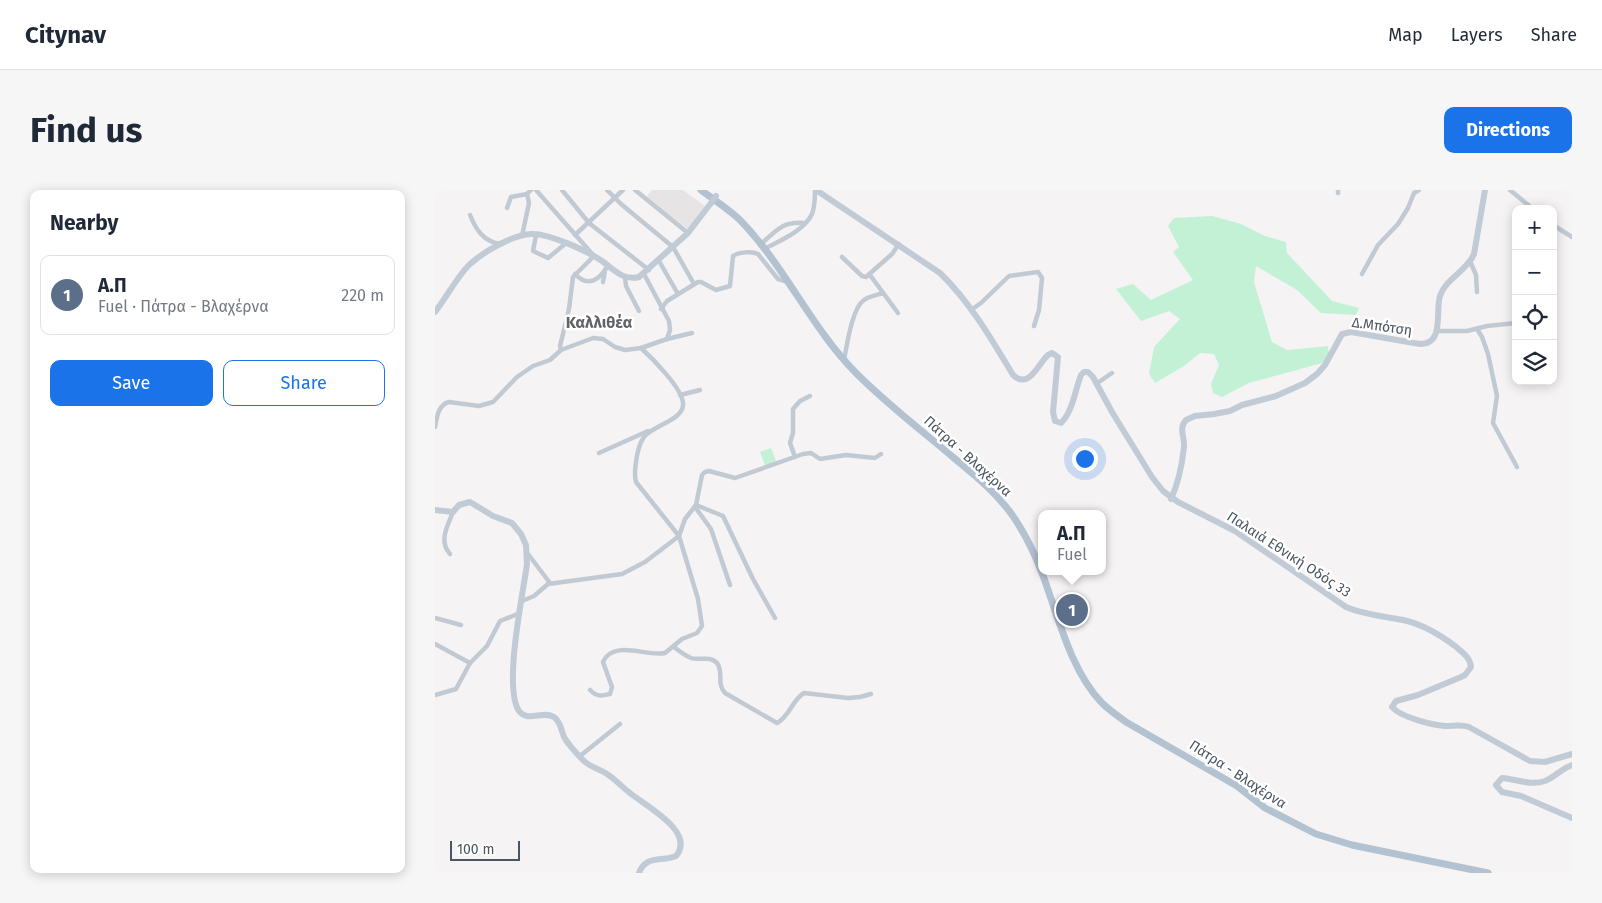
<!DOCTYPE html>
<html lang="en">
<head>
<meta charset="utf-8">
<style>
	:root { --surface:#fff; --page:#f6f6f7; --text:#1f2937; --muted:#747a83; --line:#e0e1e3; --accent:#1a73e8 }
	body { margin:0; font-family:"Fira Sans",sans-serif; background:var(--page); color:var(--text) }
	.controls { position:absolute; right:15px; top:15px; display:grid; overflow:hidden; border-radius:10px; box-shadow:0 2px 12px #0003 }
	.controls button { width:45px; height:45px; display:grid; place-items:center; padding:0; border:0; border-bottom:1px solid var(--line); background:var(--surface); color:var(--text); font:25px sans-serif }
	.scale { position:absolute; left:15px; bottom:12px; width:70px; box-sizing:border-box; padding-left:5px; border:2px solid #4a5661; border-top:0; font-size:14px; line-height:18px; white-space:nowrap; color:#4a5661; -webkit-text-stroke:4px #fff; paint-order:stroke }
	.you { position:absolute; left:649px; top:268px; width:18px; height:18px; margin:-12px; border:4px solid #fff; border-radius:50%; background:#1a73e8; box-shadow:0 0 0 8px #1a73e833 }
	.badge { display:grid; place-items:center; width:32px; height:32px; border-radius:50%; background:var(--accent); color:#fff; font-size:16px; font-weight:700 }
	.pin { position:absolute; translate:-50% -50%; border:2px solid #fff; box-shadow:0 1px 5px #0006 }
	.popup { position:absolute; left:603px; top:320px; width:68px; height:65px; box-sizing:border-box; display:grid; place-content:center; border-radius:10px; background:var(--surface); filter:drop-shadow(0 1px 4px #0005); font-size:16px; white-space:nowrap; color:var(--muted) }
	.popup b { font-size:19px; color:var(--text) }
	.popup::after { content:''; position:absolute; left:50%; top:100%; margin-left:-10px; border:10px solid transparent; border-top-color:var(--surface) }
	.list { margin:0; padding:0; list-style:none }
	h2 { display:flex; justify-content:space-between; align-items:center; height:65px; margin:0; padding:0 20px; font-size:21px }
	h2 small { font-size:16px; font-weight:400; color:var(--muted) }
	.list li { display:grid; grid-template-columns:32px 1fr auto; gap:15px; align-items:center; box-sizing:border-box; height:80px; margin:0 10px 10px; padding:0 10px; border:1px solid var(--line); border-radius:10px }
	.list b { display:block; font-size:19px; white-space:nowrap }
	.list p { margin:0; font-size:16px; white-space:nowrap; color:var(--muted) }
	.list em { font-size:16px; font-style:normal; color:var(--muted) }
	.actions { display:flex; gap:10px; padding:15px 20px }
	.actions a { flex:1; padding:11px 0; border:1px solid var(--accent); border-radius:10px; text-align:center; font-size:18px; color:var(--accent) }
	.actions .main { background:var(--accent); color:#fff }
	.icon { flex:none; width:28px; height:28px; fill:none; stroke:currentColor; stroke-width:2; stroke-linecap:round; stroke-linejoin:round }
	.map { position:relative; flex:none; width:1137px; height:683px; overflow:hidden; border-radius:10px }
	header { display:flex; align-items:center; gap:30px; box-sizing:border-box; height:70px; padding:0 25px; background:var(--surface); border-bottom:1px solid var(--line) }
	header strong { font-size:24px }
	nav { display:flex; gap:28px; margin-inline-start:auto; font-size:18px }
	.intro { display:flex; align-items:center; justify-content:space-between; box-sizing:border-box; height:120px; padding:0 30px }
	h1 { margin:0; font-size:35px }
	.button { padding:12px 22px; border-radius:10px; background:var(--accent); color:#fff; font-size:18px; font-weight:700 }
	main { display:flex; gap:30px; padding:0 30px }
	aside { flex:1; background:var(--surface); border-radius:10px; box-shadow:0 2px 12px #0003 }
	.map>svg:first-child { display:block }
</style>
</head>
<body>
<header>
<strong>Citynav</strong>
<nav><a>Map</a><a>Layers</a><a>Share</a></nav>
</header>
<div class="intro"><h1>Find us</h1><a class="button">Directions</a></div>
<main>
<aside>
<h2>Nearby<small></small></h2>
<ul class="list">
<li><span class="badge" style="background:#5c6f8a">1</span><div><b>Α.Π</b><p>Fuel · Πάτρα - Βλαχέρνα</p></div><em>220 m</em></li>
</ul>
<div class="actions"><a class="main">Save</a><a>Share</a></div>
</aside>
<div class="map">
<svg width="1137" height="683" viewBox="0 0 1137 683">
	<rect width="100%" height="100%" fill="#f5f3f3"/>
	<polygon fill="#e6e4e5" points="217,0 248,0 270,16 253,39 211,8"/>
	<g fill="#c3f1d5">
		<polygon points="777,26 806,34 830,46 851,52 852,63 897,111 924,118 921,125 886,123 862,100 821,76 819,92 837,152 852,160 893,156 895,171 814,193 787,207 778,203 776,194 784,175 779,164 765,163 749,176 720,193 714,184 719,157 745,129 734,121 706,131 681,99 698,94 716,110 758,90 738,62 744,57 733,36 739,28"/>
		<polygon points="336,258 341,271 330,275 325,262"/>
	</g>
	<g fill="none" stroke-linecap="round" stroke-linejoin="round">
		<g stroke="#c1cad2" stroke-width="4.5">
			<polyline points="101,0 159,66 138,87 134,119 125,156 126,160"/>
			<polyline points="127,0 154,33 214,80"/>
			<polyline points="172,0 186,14 238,57 259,94"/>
			<polyline points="200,0 253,43"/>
			<polyline points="1075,0 1098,19"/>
			<polyline points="903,3 903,0"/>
			<polyline points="72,18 76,7 92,4"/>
			<path d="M35,25C41,40 49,52 66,54"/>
			<polyline points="1118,35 1137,47"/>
			<polyline points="101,45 98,61 113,68 130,54"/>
			<polyline points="140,45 188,0"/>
			<polyline points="87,46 94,13 92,4 96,0"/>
			<path d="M325,55C341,41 347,31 369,33"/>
			<path d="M329,59C344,51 369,41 377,24C380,16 380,8 380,0"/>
			<polyline points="407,67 427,86 431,87 457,64 464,54"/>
			<polyline points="224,71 243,104"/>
			<polyline points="1035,71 1041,85 1042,102"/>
			<path d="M140,84C153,98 165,90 173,75"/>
			<polyline points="209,84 234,131 235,140 232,149"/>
			<polyline points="927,84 943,55 963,34 973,18 979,3 984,0"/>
			<polyline points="435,85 463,123"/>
			<polyline points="190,87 191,96 204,121"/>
			<polyline points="168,92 170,80"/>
			<path d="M226,119L232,111L263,92H266L281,100L295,96L298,66C304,62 317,61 323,64L343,89L353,92"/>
			<polyline points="536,120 546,113 574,86 603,82 607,88 604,120 599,136"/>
			<polyline points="1042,139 1047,147 1053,164 1062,206 1058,233 1082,277"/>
			<polyline points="1002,141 1032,141 1052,136 1081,133"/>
			<path d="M409,170C412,155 417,118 429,110C434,106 442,105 448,103"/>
			<polyline points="661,194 677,183"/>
			<polyline points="245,205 265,200"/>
			<path d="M0,237C2,227 3,215 14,212L44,216L58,212L82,187L98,176L115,170L126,160L158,148L168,149L180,157L190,160L206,158L232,149L257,143"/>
			<polyline points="164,263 213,241"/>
			<polyline points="360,267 355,253 358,243 358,219 365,211 375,206"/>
			<polyline points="261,315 288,326 318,389 340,428"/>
			<polyline points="260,317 276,339 295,395"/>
			<path d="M15,364C3,351 13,335 18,322"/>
			<polyline points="93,364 115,393"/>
			<polyline points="87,411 99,406 113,394 187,384 210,372 244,346 250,329 261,315 267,285 270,282 274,281 300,288 368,264 376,263 385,269 411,265 440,268 446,264"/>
			<polyline points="0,428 26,435"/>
			<polyline points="0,454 35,473 52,456 65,431 85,423"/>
			<path d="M239,457C244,461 249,465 256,468C264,471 275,465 282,473C289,482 281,493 290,503L342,533C355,526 357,510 369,503L413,508L425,507L436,504"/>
			<path d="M155,500C162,507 166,506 175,504L177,497L168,472C178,449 212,467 230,463L247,449L262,443L267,436L263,409L244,346L201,292C199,285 200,279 201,272C202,264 204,254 209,247C218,235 250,230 248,213C247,198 217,168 206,158"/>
			<polyline points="0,505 21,499 35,473"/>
			<polyline points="145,566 185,534"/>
		</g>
		<g stroke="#c1cbd6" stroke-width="6">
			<path d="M381,0L505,83C535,112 557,150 578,185C594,200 603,174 613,165L617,163L623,167L618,222L620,231L626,233C638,221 640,200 646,185L649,182H653L658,187L677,222L717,287L728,301L743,312L800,341L911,417C929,425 949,426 968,430C987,434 1004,444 1020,456C1027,462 1035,467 1036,477L1030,485L1026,487L983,505L961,511L957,517C965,527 997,535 1010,536C1018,536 1026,534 1034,537L1095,571L1110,572L1137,564"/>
			<path d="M0,122C12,107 21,88 34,75C48,62 77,45 96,44C114,43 152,61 167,71C179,80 189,91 204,87L253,43L276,13"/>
			<path d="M736,309C744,292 747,275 749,257C750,246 743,239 751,230L760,226L779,224L795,221L807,215L841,206L870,193L882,184L890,175L907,144L916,142L985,154C1010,154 1000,121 1005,106C1011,88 1032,81 1039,64L1050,0"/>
			<path d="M0,320L18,322L24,315L35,312L58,326L77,333L86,344L91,355L92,374C88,404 68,497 84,521C93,533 108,520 119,527C126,532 126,540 129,547C134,556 142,564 149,571C155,577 164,579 172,584C180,589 187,597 195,603C211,616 261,642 241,666C227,672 210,665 204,683"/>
			<path d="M1137,575C1127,578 1120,587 1110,591C1095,596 1081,589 1067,588L1061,595L1067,602L1086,606L1137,628"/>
		</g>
		<path stroke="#b3c2d1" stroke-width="7" d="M266,0C279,10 294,19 305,30C350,76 376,138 422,184C452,214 486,240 519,268C541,286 564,305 580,329C591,346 600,364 607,383C623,425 635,480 667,513C674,520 683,526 691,532L802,596L830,618L881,644L917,655L1053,683"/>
		<polyline stroke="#c1cbd6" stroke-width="6" points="276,13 281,6"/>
	</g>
	<g text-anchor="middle" stroke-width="5" stroke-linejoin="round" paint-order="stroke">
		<g font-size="14" fill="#4a5661" stroke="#fff">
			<text transform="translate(947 136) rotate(8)" y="5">Δ.Μπότση</text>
			<text transform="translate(533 266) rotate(42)" y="5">Πάτρα - Βλαχέρνα</text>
			<text transform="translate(854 364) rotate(33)" y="5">Παλαιά Εθνική Οδός 33</text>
			<text transform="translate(803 584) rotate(33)" y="5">Πάτρα - Βλαχέρνα</text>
		</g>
		<g font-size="16" font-weight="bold" fill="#5f6368" stroke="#fff">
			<text x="164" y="138">Καλλιθέα</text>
		</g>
	</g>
</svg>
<div class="controls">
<button>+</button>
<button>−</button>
<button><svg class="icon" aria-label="locate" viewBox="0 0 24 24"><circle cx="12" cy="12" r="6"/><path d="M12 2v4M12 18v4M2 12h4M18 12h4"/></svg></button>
<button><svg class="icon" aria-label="layers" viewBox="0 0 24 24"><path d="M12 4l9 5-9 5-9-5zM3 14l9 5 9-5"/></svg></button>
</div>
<div class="scale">100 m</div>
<div class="you"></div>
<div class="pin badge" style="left:637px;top:420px;background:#5c6f8a">1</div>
<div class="popup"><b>Α.Π</b>Fuel</div>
</div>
</main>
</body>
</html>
